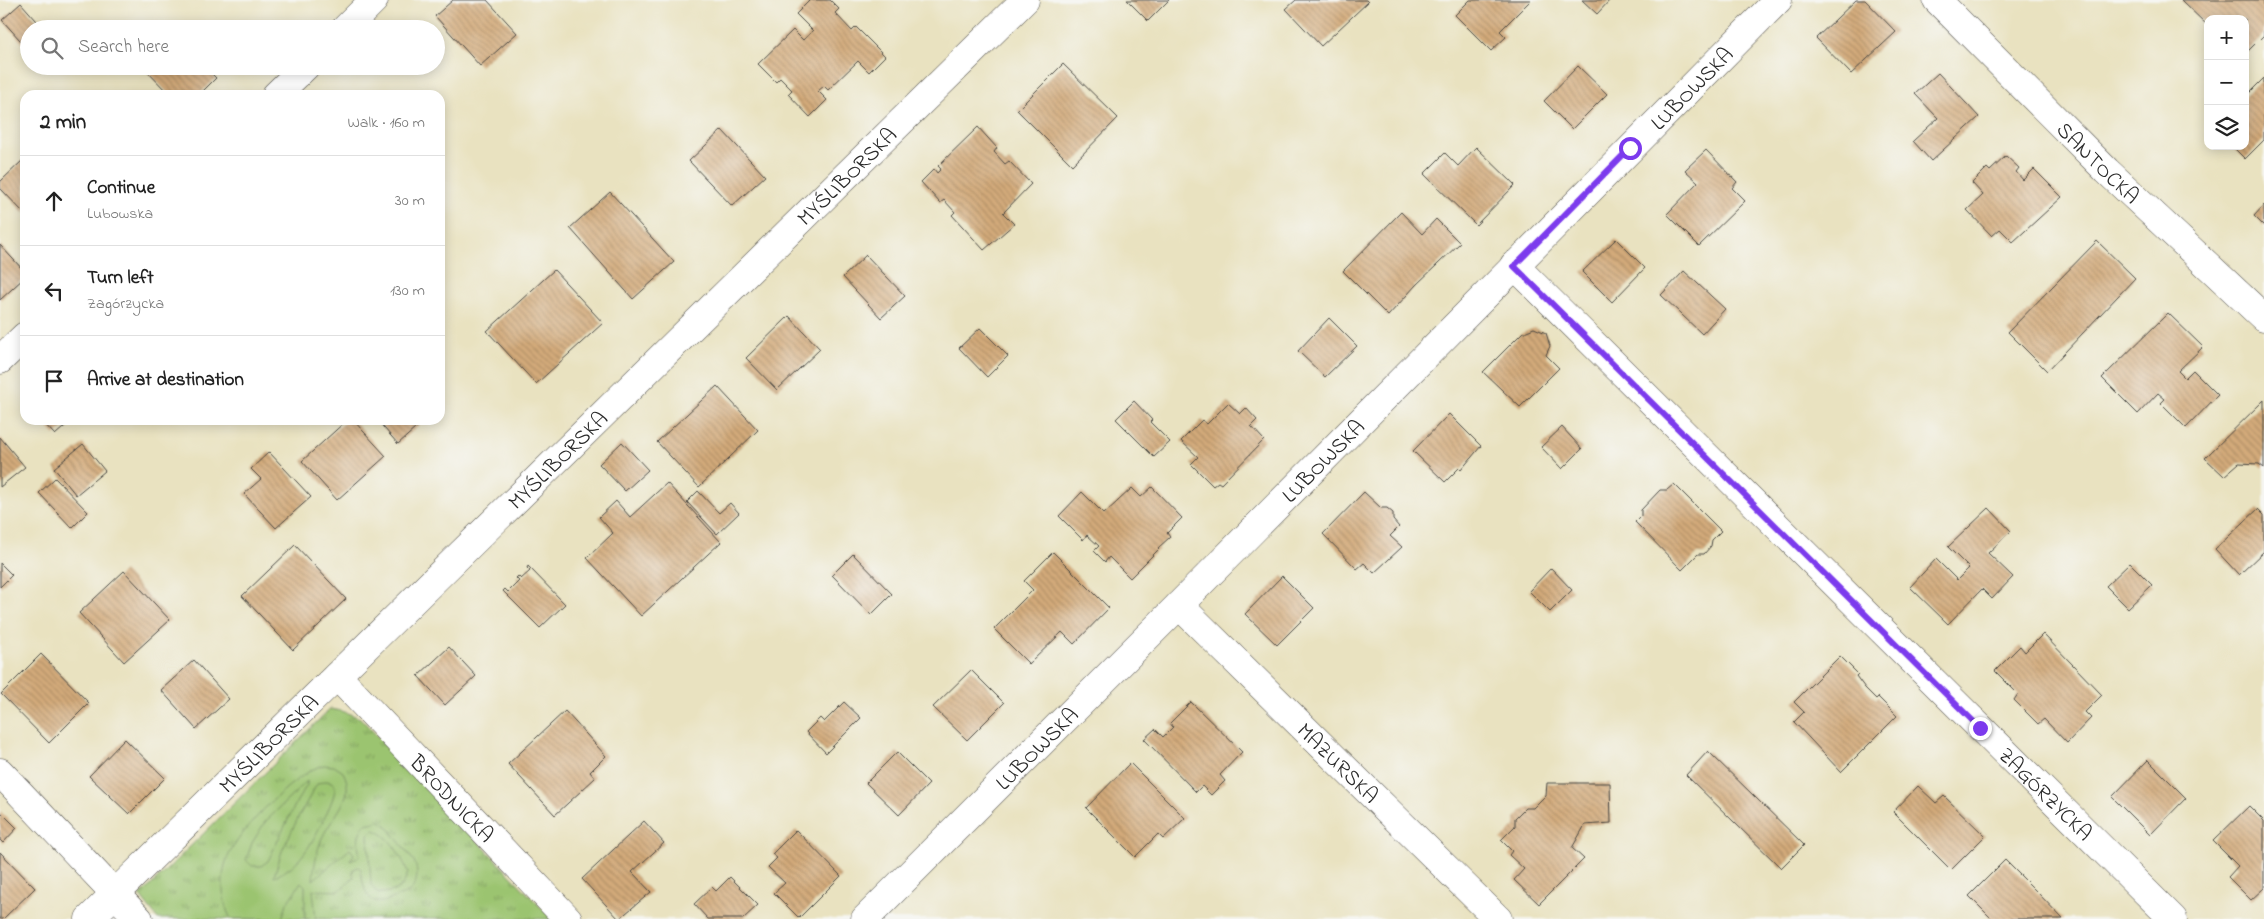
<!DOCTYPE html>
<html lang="en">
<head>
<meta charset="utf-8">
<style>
	:root { --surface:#fff; --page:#f6f6f6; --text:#222; --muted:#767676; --line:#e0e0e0 }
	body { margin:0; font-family:"Indie Flower",sans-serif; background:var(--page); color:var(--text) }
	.controls { position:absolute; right:15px; top:15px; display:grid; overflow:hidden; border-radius:10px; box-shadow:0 2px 12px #0003 }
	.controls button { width:45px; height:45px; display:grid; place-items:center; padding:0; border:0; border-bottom:1px solid var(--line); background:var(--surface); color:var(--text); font:25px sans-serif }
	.stop { position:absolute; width:15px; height:15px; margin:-11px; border:4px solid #7c3aed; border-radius:50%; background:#fff }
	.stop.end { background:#7c3aed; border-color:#fff; box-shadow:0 1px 5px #0008 }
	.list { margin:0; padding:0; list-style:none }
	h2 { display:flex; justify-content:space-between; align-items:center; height:65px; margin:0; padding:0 20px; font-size:21px }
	h2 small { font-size:16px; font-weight:400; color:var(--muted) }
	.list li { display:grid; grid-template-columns:32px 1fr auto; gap:15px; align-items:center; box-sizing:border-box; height:90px; padding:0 20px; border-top:1px solid var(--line) }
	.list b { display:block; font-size:19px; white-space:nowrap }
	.list p { margin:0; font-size:16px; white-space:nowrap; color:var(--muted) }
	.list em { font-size:16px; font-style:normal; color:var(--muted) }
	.icon { flex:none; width:28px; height:28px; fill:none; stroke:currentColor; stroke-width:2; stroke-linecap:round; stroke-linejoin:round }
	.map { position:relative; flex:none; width:2264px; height:919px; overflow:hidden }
	.search { position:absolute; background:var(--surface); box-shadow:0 2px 12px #0003; left:20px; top:20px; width:425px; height:55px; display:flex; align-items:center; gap:12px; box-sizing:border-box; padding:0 18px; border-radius:28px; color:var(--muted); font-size:19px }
	.panel { position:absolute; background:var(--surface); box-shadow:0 2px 12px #0003; left:20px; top:90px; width:425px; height:335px; border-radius:15px }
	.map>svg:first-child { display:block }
</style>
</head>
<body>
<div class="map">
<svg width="2264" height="919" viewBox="0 0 2264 919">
	<defs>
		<pattern id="park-tufts" width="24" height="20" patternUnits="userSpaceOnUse" patternTransform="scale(1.25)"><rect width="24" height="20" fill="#9bc470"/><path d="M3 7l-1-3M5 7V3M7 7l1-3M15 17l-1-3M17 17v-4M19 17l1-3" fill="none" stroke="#7f9f5c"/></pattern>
		<pattern id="building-back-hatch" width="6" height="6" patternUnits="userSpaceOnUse" patternTransform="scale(1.25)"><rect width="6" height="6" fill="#d3aa7a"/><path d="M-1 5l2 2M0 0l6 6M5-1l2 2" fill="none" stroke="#ab8b64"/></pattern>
	</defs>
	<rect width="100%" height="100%" fill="#f6f6f2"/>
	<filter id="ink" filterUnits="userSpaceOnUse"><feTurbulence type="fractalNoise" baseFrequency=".02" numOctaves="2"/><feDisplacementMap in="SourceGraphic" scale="10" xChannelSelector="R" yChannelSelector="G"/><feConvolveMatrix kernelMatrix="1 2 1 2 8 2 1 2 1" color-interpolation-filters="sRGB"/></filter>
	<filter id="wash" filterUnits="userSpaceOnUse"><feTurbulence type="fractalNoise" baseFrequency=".0096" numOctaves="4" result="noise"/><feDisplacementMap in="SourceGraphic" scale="20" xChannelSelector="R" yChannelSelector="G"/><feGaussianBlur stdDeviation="1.12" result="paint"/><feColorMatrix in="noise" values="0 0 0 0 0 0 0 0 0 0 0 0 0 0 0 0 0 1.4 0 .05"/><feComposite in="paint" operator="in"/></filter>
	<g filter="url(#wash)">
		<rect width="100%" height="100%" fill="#e9e2c0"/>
		<polygon fill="url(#park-tufts)" stroke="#63784e" points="330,709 342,711 360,718 552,919 158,919 140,896"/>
		<path fill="#9bc470" stroke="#63784e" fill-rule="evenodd" d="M323,765L334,766L343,772C357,797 332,816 322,838C317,850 314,866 313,880L350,849L354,854L350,860L360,856C357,843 357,834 365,824L380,821L387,826L414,861C419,872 418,886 407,893C404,895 399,896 396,897C369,912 363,891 361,869L358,867L352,870L354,877L339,891L313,890L316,919H305V886L301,882L287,903L282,919H231C222,904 220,876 227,859C238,831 294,774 323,765ZM307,781V785L297,801L268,861L261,866H252L246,860L252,843L265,822ZM324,781C329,781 335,782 335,788C336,798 312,844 305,852C298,862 286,873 274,876L282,851L300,814L317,784ZM373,830C388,832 404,860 408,873L403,885L394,891L378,894L371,885L368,835Z"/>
		<g id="blocks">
			<g fill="url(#building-back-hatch)">
				<polygon points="453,0 487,0 517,33 480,66 435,16"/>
				<polygon points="810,0 830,0 839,9 835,13 852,31 856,27 885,56 869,72 858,61 828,90 824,86 818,91 827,100 810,117 788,94 792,90 780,78 776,82 758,64 793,30 803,40 813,31 796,14"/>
				<polygon points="1127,0 1169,0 1148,21"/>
				<polygon points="1296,0 1366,0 1368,2 1321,46 1286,9"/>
				<polygon points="1470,0 1531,0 1500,31 1506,37 1491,51 1455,15"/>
				<polygon points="1582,0 1610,0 1597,14"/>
				<polygon points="1856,0 1865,0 1896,32 1851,74 1816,38"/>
				<polygon points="2181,0 2264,0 2264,35 2245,54 2245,19 2208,19 2208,26"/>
				<polygon points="21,3 44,29 29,29 29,50 2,20"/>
				<polygon points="1063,64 1118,118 1072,165 1017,110"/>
				<polygon points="142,66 204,66 216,78 199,95 170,95"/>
				<polygon points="1578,66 1607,94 1572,129 1544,101"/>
				<polygon points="1938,73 1979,117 1931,161 1913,141 1938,118 1915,94"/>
				<polygon points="2264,78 2264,140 2245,159 2232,146 2245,146 2245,97"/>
				<polygon points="978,127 997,148 994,152 1005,164 1009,161 1031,184 1003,213 1014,224 984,250 952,215 955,212 944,200 940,203 921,182 934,169 937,173 941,169 938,166"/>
				<polygon points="722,130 765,176 732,206 689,161"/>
				<polygon points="1476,147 1515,185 1476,225 1424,174 1445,153 1458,166"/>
				<polygon points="1706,150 1737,182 1732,188 1745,201 1699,246 1667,214 1698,182 1685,170"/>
				<polygon points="2006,156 2019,168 2016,172 2023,180 2034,169 2062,197 2013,242 2000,229 1992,236 1967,210 1983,195 1972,183 1987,168 1990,171"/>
				<polygon points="25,158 25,214 0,188 0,182"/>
				<polygon points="610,192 674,262 633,299 570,228"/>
				<polygon points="2264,205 2264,226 2254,216"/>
				<polygon points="1401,212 1422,234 1436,219 1460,243 1416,285 1388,316 1343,271"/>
				<polygon points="1616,239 1645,268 1612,302 1582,272"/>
				<polygon points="2097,241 2135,278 2047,371 2008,332"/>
				<polygon points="0,245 25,272 25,277 0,300"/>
				<polygon points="866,255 905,296 881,318 843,277"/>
				<polygon points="554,270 603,323 536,384 487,331"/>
				<polygon points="1684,271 1725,309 1702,334 1661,295"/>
				<polygon points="2168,313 2203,347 2178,371 2185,378 2193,370 2218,395 2186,428 2161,403 2165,399 2158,393 2138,414 2102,378"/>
				<polygon points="789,316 820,349 777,390 746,358"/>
				<polygon points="1329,318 1357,346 1325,377 1298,351"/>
				<polygon points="980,328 1008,356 987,377 959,348"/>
				<polygon points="1534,328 1546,333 1550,346 1546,355 1559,368 1520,407 1483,372 1522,333"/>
				<polygon points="717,386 758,430 699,487 657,442"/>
				<polygon points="2264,400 2264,468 2259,464 2239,463 2224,476 2205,458"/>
				<polygon points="1134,401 1152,420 1150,422 1170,442 1154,457 1116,419"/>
				<polygon points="1228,403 1240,414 1246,408 1257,420 1251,426 1264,440 1221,484 1218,482 1213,486 1191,464 1198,457 1181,441 1202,420 1207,424"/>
				<polygon points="1449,414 1481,446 1461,470 1459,468 1445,482 1413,451"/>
				<polygon points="41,420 72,420 55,435"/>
				<polygon points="347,420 353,420 386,456 337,500 302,461"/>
				<polygon points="377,420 425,420 398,444"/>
				<polygon points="1562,427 1582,449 1562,469 1541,447"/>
				<polygon points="0,437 25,467 0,487"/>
				<polygon points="622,442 648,470 625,491 599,464"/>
				<polygon points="83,444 105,471 76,495 54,468"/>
				<polygon points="269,452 311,497 276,528 244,494 261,479 251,469"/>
				<polygon points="55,478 88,512 72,528 39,493"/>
				<polygon points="667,483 721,542 641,616 587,558 613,533 599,517 616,501 630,517"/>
				<polygon points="1674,484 1721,531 1712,540 1711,546 1704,554 1698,554 1682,570 1635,522 1641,516 1641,510 1660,490 1667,490"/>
				<polygon points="1152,487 1182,518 1167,533 1170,537 1158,548 1159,549 1130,578 1109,557 1105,562 1094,551 1099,546 1087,535 1083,540 1059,516 1082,492 1104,514 1132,488 1141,497"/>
				<polygon points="698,491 719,513 730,503 739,513 717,534 687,502"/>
				<polygon points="1364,492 1381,508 1387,508 1393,513 1393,520 1399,527 1390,536 1402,547 1374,573 1364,563 1357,569 1323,534"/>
				<polygon points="1989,508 2011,531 1988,553 2013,577 1992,599 1982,589 1948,624 1910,587 1936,559 1957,580 1969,568 1948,547"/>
				<polygon points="2258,509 2264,515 2264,551 2239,575 2215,549"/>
				<polygon points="295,545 346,599 293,650 242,596"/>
				<polygon points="1053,552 1109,608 1074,644 1062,632 1029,664 994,629 1033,590 1024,581"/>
				<polygon points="853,554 892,594 871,615 832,575"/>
				<polygon points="0,563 12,575 0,587"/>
				<polygon points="2130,563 2152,585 2128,608 2106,586"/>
				<polygon points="528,566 565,604 540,628 503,591 505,589 508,592 519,581 516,578 518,576 521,579 530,571 527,568"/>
				<polygon points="1551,568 1572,590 1550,612 1529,591"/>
				<polygon points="124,571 170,620 124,662 79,613"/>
				<polygon points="1282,576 1314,608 1277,645 1245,614"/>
				<polygon points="2043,634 2102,695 2085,712 2091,718 2067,743 2044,719 2038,724 2014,700 2018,694 1995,671 2020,646 2025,652"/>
				<polygon points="449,647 476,676 445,705 418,676"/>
				<polygon points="41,654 89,703 49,743 1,694"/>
				<polygon points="1840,656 1858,674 1856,676 1865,688 1876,699 1878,697 1897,716 1841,772 1794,722 1804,712 1794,702"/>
				<polygon points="194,660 229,699 196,729 161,690"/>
				<polygon points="971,670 1004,703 967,740 933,707"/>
				<polygon points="844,702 861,718 826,753 806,732 820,718 824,722"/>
				<polygon points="1191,702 1242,752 1220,775 1225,781 1211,795 1202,786 1196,792 1144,739 1155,729 1163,737 1173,727 1170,723"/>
				<polygon points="565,711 606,756 590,772 595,778 555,815 508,764"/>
				<polygon points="125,739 165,778 129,814 89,776"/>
				<polygon points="1708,751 1804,845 1781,868 1686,775"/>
				<polygon points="897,752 929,784 899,815 866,783"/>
				<polygon points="2148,760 2186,798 2150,835 2112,797"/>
				<polygon points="1130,763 1185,818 1163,839 1158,834 1135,857 1086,808"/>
				<polygon points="1547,783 1610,783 1611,823 1585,825 1572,848 1584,859 1539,904 1514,880 1524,869 1509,855 1512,851 1501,840 1515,826 1515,818 1525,808 1533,808 1546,795"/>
				<polygon points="1918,786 1936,803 1944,796 1985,836 1951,870 1893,812"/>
				<polygon points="2249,806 2264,821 2264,888 2251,900 2228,877 2238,866 2213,841"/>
				<polygon points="0,811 17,828 3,843 0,840"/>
				<polygon points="644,821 664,843 632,872 651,892 619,919 582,879"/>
				<polygon points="796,830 841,876 799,918 774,893 785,883 768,867 777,858 772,854"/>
				<polygon points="0,852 35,888 3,919 0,919"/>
				<polygon points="2005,860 2037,892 2063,919 1992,919 1969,896"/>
				<polygon points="730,877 758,905 743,919 708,919 694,904 712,887 716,891"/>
			</g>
		</g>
	</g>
	<g filter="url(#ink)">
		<use href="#blocks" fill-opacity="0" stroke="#484641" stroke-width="1"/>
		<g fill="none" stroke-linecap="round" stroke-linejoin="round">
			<g stroke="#484641" stroke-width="29">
				<g id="minor">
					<path id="s1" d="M1937,0L2107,171L2264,318"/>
					<polyline points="345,29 374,0"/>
					<polyline points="276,95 306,66"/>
					<path id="s2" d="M1514,265L2173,919"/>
					<polyline points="0,360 25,336"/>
					<path id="s3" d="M1179,605L1498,919"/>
					<path id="s4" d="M337,676L568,919"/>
					<polyline points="0,772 139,919"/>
					<path id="s5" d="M89,919L1025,0"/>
					<path id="s6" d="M865,919L1179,605L1778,0"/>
				</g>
			</g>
			<use href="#minor" stroke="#fff" stroke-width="28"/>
		</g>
	</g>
	<g fill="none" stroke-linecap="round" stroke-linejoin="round" filter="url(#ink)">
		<polyline stroke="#7c3aed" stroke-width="6" points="1630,148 1514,266 1980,728"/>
	</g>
	<g text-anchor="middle" stroke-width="4" stroke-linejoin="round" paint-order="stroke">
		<g font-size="22" fill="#2b2b2b" stroke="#f6f6f2">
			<text dy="8" stroke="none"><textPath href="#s6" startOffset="1172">LUBOWSKA</textPath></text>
			<text dy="8" stroke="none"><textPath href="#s1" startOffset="229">SANTOCKA</textPath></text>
			<text dy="8" stroke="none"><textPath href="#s5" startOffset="1061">MYŚLIBORSKA</textPath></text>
			<text dy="8" stroke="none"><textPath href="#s5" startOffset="656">MYŚLIBORSKA</textPath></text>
			<text dy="8" stroke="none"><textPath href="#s6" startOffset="648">LUBOWSKA</textPath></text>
			<text dy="8" stroke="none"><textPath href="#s5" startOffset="251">MYŚLIBORSKA</textPath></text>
			<text dy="8" stroke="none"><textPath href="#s6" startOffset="242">LUBOWSKA</textPath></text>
			<text dy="8" stroke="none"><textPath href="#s3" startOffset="224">MAZURSKA</textPath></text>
			<text dy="8" stroke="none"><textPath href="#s2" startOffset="750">ZAGÓRZYCKA</textPath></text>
			<text dy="8" stroke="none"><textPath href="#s4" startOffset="168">BRODNICKA</textPath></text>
		</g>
	</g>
</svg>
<div class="controls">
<button>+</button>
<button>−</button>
<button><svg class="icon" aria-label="layers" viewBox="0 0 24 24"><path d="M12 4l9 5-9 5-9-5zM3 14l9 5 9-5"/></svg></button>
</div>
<div class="stop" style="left:1630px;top:148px"></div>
<div class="stop end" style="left:1980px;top:728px"></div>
<div class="search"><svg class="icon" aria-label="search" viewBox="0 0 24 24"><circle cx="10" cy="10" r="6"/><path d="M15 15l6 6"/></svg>Search here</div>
<section class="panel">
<h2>2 min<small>Walk · 160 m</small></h2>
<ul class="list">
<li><svg class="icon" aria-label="ahead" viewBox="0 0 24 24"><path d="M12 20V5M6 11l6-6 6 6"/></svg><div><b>Continue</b><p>Lubowska</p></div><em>30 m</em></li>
<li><svg class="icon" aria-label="left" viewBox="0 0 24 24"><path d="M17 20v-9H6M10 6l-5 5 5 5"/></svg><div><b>Turn left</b><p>Zagórzycka</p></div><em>130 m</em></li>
<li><svg class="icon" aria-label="arrive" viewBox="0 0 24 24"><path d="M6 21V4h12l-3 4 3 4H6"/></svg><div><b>Arrive at destination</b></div></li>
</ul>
</section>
</div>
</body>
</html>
